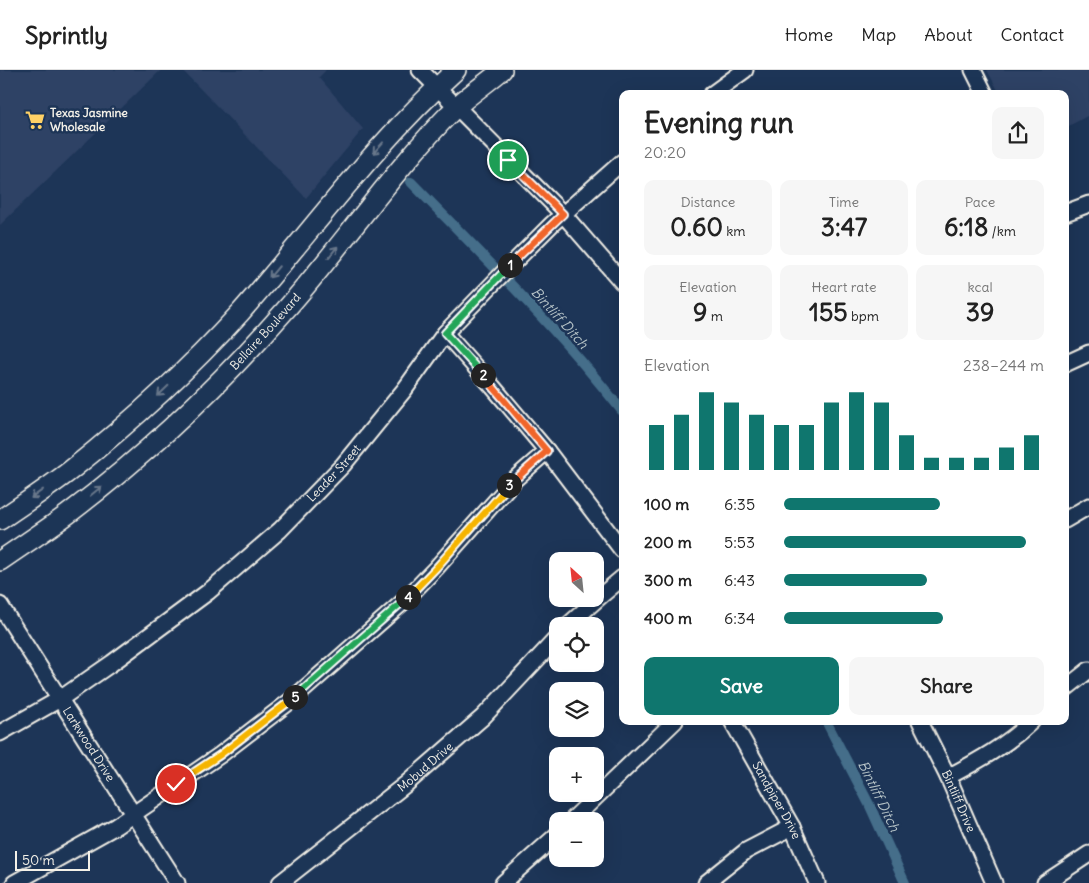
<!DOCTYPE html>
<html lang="en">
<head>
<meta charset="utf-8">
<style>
  body { margin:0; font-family:Delius,sans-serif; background:#f6f6f6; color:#222; height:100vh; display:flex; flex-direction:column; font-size:19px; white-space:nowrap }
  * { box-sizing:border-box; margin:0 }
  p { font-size:16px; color:#767676 }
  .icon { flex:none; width:28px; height:28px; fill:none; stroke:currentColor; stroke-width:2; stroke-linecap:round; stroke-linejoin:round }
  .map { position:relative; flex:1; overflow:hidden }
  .drawer { position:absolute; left:619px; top:20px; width:450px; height:635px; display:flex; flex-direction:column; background:#fff; border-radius:10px; box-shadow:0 5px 20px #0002 }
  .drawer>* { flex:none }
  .needle { width:32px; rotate:333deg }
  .fabs { position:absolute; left:549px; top:482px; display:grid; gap:10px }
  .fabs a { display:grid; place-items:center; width:55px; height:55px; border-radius:10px; background:#fff; box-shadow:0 5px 20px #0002; font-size:25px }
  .scale { position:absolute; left:15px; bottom:12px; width:75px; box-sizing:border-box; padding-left:5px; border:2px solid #f4f1e8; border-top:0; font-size:14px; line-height:18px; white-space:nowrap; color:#f4f1e8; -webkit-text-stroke:4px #1d3557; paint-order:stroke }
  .pin { position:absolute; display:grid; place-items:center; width:42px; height:42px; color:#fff; margin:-21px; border:2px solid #fff; border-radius:50%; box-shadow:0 1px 5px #0007 }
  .km { position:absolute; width:25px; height:25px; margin:-12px; border-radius:50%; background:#222; color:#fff; font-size:14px; line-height:25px; text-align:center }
  .round { display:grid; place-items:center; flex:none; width:52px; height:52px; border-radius:10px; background:#f6f6f6 }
  .headline { display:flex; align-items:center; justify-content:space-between; height:85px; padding:0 25px }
  h1 { font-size:28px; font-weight:700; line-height:38px }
  .stats { display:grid; grid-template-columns:repeat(3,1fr); gap:8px; height:85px; padding:5px 25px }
  .stats div { display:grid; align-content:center; border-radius:10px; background:#f6f6f6; text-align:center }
  .stats b { font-size:25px; font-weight:700 }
  .stats small { font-size:14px; font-weight:400 }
  .stats p { font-size:14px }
  .chart { height:140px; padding:10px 25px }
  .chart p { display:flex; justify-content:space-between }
  .chart svg { width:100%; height:90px; margin-top:5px; stroke:#0f766e; stroke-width:6 }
  .cta { display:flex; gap:10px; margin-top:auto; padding:10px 25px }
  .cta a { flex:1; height:58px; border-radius:10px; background:#0f766e; color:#fff; font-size:20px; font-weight:700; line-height:58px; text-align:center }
  .cta a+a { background:#f6f6f6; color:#222 }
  ul { padding:0 25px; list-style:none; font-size:16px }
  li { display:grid; grid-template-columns:80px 60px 1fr; align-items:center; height:38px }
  li i { height:12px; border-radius:6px; background:#0f766e }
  header { display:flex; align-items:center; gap:30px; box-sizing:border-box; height:70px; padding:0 25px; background:#fff; border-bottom:1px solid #e0e0e0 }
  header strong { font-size:24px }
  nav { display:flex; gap:28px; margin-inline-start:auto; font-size:18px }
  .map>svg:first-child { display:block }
</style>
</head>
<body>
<header>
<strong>Sprintly</strong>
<nav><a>Home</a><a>Map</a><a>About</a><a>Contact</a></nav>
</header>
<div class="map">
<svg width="1089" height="813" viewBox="0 0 1089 813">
  <rect width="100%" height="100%" fill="#1d3557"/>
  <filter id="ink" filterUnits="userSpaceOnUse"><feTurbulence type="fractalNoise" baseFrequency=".02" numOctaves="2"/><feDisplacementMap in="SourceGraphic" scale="10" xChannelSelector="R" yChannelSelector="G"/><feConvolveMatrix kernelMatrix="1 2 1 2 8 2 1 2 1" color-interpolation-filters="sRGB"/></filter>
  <g filter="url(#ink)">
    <g fill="#2e4265">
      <path d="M 0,0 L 161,0 L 0,155 Z"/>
      <path d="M 182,0 L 326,0 L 319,7 L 363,59 L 306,128 Z"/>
      <path d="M 987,0 L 1089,0 L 1089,45 L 1065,58 L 1065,24 L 1000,24 Z"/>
    </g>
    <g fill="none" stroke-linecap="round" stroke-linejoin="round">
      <g stroke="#446e8a" stroke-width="10">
        <path d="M 411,112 C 483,186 558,259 622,341"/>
        <path d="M 826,651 L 869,734 L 905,813"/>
      </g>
      <defs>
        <g id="minor">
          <path d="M 420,0 L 563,144 L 622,212"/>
          <path d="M 973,0 L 985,24"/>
          <path d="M 712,24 L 745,0"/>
          <path d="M 1065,143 L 1089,134"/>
          <path d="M 445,263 L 493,317 L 547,381 L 622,480"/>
          <path d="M 1065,294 L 1089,283"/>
          <path d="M 1065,450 L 1089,436"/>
          <path id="s1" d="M 0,535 L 177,813"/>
          <path d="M 567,556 L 603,524 L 622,508"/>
          <path d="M 1065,619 L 1089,600"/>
          <path id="s2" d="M 732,651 L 792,757 L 817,813"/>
          <path id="s3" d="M 920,651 L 948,707 L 994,813"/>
          <path id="s4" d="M 0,663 L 60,629 L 112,593 L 208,522 L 280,460 L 343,395 L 405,319 L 445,263 L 509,197 L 552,154 L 622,92"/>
          <path d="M 948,707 C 978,691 1007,675 1032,651"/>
          <path d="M 571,751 L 675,651"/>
          <path d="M 14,813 L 116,756 L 220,685 L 293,629 L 403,532 L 436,498 L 516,408 L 547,381"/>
          <path id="s5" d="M 280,813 L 406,714 L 483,647 L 558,567"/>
          <path d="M 503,813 L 558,764"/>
          <path d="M 706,813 L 746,781 L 792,757"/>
          <path d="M 1045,813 L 1089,784"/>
        </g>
        <g id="major">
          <path d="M 0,450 C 23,434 48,418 71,400 C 130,353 189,299 240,243 C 312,161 374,74 456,0"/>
          <path id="s6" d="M 0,491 C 23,475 46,460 68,444 C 149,383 222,313 288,237 C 345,172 394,99 455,38 C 470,24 487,13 502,0"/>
        </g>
      </defs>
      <use href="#minor" stroke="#f4f1e8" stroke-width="19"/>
      <use href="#major" stroke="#f4f1e8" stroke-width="22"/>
      <use href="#minor" stroke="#1d3557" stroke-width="15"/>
      <use href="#major" stroke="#1d3557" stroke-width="19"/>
    </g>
    <defs><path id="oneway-shaft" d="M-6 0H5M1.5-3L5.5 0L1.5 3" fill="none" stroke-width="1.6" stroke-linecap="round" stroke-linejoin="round" transform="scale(1.25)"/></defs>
    <g stroke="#68778a">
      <use href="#oneway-shaft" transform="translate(378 78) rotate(132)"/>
      <use href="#oneway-shaft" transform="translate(333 182) rotate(-51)"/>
      <use href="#oneway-shaft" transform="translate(274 202) rotate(130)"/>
      <use href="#oneway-shaft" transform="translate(163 321) rotate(136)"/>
      <use href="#oneway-shaft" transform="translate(96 421) rotate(-39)"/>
      <use href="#oneway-shaft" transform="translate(37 424) rotate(144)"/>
    </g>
  </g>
  <g fill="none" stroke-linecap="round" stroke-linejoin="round" filter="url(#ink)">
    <defs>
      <path id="split-1" d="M 508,90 L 563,144 L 510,195"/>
      <path id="split-2" d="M 483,305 L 445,263 L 510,195"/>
      <path id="split-3" d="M 483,305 L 547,381 L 509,415"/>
      <path id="split-4" d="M 408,527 L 436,498 L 509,415"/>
      <path id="split-5" d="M 295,627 L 408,527"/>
      <path id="split-6" d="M 176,714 L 220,685 L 295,627"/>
    </defs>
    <use href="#split-1" stroke="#fff" stroke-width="10"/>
    <use href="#split-2" stroke="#fff" stroke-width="10"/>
    <use href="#split-3" stroke="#fff" stroke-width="10"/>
    <use href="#split-4" stroke="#fff" stroke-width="10"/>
    <use href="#split-5" stroke="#fff" stroke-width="10"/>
    <use href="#split-6" stroke="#fff" stroke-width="10"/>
    <use href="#split-1" stroke="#f0652b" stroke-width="6"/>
    <use href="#split-2" stroke="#22a559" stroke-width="6"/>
    <use href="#split-3" stroke="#f0652b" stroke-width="6"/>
    <use href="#split-4" stroke="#f5b400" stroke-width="6"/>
    <use href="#split-5" stroke="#22a559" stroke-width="6"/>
    <use href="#split-6" stroke="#f5b400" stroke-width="6"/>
  </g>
  <defs>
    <symbol id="supermarket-bare" viewBox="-9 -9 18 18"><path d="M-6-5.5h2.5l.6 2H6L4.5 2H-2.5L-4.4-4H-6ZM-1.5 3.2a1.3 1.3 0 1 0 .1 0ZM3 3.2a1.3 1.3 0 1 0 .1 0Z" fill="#ffd166" stroke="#1d3557" stroke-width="2.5" paint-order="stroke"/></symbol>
  </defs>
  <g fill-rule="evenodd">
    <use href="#supermarket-bare" x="21" y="36" width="28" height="28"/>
  </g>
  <g text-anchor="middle" stroke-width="5" stroke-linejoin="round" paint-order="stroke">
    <g font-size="12" font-weight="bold" fill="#f4f1e8" stroke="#1d3557" text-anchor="start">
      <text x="50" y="47">Texas Jasmine<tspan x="50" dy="14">Wholesale</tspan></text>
    </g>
    <g font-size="12" fill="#f4f1e8" stroke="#1d3557">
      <text dy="4" stroke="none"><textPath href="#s6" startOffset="352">Bellaire Boulevard</textPath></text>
      <text dy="4" stroke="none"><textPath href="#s4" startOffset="425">Leader Street</textPath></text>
      <text dy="4" stroke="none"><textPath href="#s1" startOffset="165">Larkwood Drive</textPath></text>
      <text dy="4" stroke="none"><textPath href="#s5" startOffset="186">Mobud Drive</textPath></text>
      <text dy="4" stroke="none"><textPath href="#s2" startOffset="91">Sandpiper Drive</textPath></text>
      <text dy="4" stroke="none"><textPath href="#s3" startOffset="89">Bintliff Drive</textPath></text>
    </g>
    <g font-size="14" font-style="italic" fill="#b6c3c7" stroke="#1d3557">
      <text transform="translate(560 248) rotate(48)" y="5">Bintliff Ditch</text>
      <text transform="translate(879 726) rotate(64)" y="5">Bintliff Ditch</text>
    </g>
  </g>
</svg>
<div class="fabs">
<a><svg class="needle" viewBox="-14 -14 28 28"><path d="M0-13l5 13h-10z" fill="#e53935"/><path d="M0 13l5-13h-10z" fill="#767676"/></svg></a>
<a><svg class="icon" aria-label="locate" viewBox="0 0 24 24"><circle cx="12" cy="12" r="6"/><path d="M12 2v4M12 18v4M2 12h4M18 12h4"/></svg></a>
<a><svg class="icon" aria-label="layers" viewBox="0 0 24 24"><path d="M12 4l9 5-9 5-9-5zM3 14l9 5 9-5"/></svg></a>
<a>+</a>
<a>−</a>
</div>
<div class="scale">50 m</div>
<div class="pin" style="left:508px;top:90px;background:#1e9e55"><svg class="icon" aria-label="arrive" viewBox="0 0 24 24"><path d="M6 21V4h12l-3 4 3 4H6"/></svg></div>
<div class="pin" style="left:176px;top:714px;background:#d93025"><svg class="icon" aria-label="check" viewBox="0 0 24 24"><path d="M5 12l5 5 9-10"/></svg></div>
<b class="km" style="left:510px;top:195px">1</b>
<b class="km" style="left:483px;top:305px">2</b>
<b class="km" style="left:509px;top:415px">3</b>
<b class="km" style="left:408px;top:527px">4</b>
<b class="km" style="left:295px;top:627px">5</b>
<section class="drawer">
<div class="headline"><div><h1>Evening run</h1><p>20:20</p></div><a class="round"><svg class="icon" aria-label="share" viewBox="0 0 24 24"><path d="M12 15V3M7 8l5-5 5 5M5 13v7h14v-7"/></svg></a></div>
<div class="stats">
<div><p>Distance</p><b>0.60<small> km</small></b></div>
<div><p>Time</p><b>3:47</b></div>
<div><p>Pace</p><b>6:18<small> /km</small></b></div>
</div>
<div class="stats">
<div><p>Elevation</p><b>9<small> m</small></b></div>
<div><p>Heart rate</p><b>155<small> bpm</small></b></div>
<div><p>kcal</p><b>39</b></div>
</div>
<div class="chart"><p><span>Elevation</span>238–244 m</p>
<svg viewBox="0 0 160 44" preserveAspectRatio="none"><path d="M5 44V22M15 44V17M25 44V6M35 44V11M45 44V17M55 44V22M65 44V22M75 44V11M85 44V6M95 44V11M105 44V27M115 44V38M125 44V38M135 44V38M145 44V33M155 44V27"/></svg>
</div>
<ul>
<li><b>100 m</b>6:35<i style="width:60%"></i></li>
<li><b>200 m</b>5:53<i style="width:93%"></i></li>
<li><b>300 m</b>6:43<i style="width:55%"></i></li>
<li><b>400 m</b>6:34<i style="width:61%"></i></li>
</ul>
<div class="cta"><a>Save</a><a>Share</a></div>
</section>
</div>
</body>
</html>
